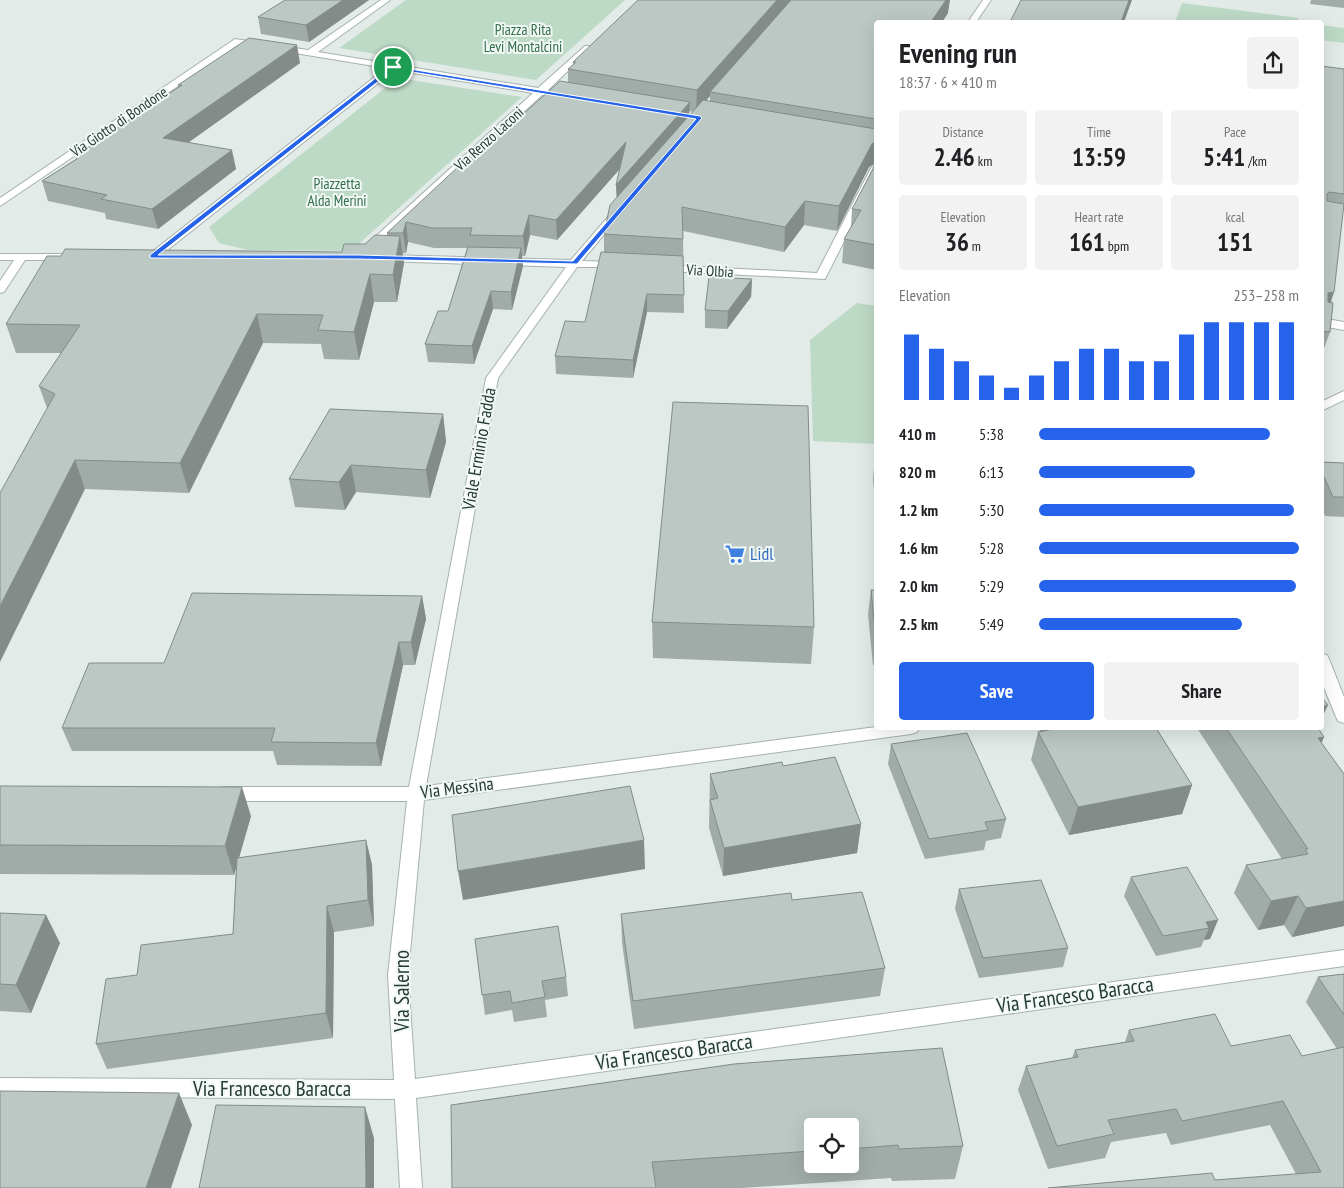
<!DOCTYPE html>
<html lang="en">
<head>
<meta charset="utf-8">
<style>
  body { margin:0; font-family:"PT Sans Narrow",sans-serif; background:#f2f2f2; color:#202124; height:100vh; display:flex; flex-direction:column; font-size:19px; white-space:nowrap }
  * { box-sizing:border-box; margin:0 }
  p { font-size:16px; color:#757577 }
  .icon { flex:none; width:28px; height:28px; fill:none; stroke:currentColor; stroke-width:2; stroke-linecap:round; stroke-linejoin:round }
  .map { position:relative; flex:1; overflow:hidden }
  .sheet { position:absolute; left:874px; top:20px; width:450px; height:710px; display:flex; flex-direction:column; background:#fff; border-radius:5px; box-shadow:0 5px 20px #0002 }
  .sheet>* { flex:none }
  .buttons { position:absolute; left:804px; top:1118px; display:grid; gap:10px }
  .buttons a { display:grid; place-items:center; width:55px; height:55px; border-radius:5px; background:#fff; box-shadow:0 5px 20px #0002; font-size:25px }
  .pin { position:absolute; display:grid; place-items:center; width:42px; height:42px; color:#fff; margin:-21px; border:2px solid #fff; border-radius:50%; box-shadow:0 1px 5px #0007 }
  .round { display:grid; place-items:center; flex:none; width:52px; height:52px; border-radius:5px; background:#f2f2f2 }
  .summary { display:flex; align-items:center; justify-content:space-between; height:85px; padding:0 25px }
  h1 { font-size:28px; font-weight:800; line-height:38px }
  .stats { display:grid; grid-template-columns:repeat(3,1fr); gap:8px; height:85px; padding:5px 25px }
  .stats div { display:grid; align-content:center; border-radius:5px; background:#f2f2f2; text-align:center }
  .stats b { font-size:25px; font-weight:800 }
  .stats small { font-size:14px; font-weight:400 }
  .stats p { font-size:14px }
  .chart { height:140px; padding:10px 25px }
  .chart p { display:flex; justify-content:space-between }
  .chart svg { width:100%; height:90px; margin-top:5px; stroke:#2563eb; stroke-width:6 }
  .primary-button { display:flex; gap:10px; margin-top:auto; padding:10px 25px }
  .primary-button a { flex:1; height:58px; border-radius:5px; background:#2563eb; color:#fff; font-size:20px; font-weight:800; line-height:58px; text-align:center }
  .primary-button a+a { background:#f2f2f2; color:#202124 }
  ul { padding:0 25px; list-style:none; font-size:16px }
  li { display:grid; grid-template-columns:80px 60px 1fr; align-items:center; height:38px }
  li i { height:12px; border-radius:6px; background:#2563eb }
  .map>svg:first-child { display:block }
</style>
</head>
<body>
<div class="map">
<svg width="1344" height="1188" viewBox="0 0 1344 1188">
  <rect width="100%" height="100%" fill="#e2ebe7"/>
  <g fill="#bddac6">
    <path d="M 406,0 L 625,0 L 536,80 L 339,48 Z"/>
    <path d="M 1182,3 L 1299,18 L 1298,22 L 1175,22 Z"/>
    <path d="M 1321,25 L 1344,28 L 1344,43 L 1321,40 Z"/>
    <path d="M 398,78 L 522,97 L 351,251 L 248,250 L 219,243 L 209,227 Z"/>
    <path d="M 857,303 L 876,306 L 876,444 L 813,441 L 810,340 Z"/>
  </g>
  <g fill="none" stroke-linecap="round" stroke-linejoin="round">
    <defs>
      <g id="minor">
        <path d="M 381,0 L 390,0 L 318,52 L 538,88 L 585,46 L 591,46 L 592,48 L 548,90 L 570,94 L 570,98 L 542,95 L 373,250 L 369,251 L 363,248 L 533,93 L 395,70 L 156,259 L 148,259 L 146,257 L 148,255 L 386,68 L 240,44 L 0,206 L 0,198 L 235,39 L 308,50 Z"/>
        <path d="M 983,0 L 991,0 L 976,22 L 968,22 Z"/>
        <path d="M 876,165 L 876,178 L 825,279 L 664,271 L 658,268 L 664,265 L 817,273 L 871,168 Z"/>
        <path d="M 617,210 L 622,213 L 582,261 L 618,262 L 622,263 L 624,265 L 622,267 L 577,267 L 498,378 L 426,786 L 876,727 L 919,728 L 917,732 L 911,734 L 424,800 L 408,975 L 415,1079 L 1344,950 L 1344,966 L 416,1098 L 422,1188 L 400,1188 L 395,1099 L 0,1096 L 0,1078 L 394,1080 L 388,975 L 407,801 L 224,801 L 218,799 L 215,794 L 218,789 L 224,787 L 409,787 L 486,378 L 566,267 L 384,261 L 378,258 L 384,255 L 571,260 L 613,211 Z"/>
        <path d="M 0,254 L 66,254 L 72,257 L 66,260 L 25,260 L 4,292 L 0,293 L 0,281 L 14,260 L 0,260 Z"/>
        <path d="M 1321,318 L 1344,322 L 1344,330 L 1321,326 Z"/>
        <path d="M 1344,391 L 1344,400 L 1321,411 L 1321,402 Z"/>
        <path d="M 1321,654 L 1327,655 L 1329,659 L 1344,697 L 1344,723 L 1338,721 L 1336,717 L 1321,680 Z"/>
      </g>
    </defs>
    <use href="#minor" stroke="#a5b2ae" stroke-width="2"/>
    <use href="#minor" fill="#fff" fill-rule="evenodd"/>
  </g>
  <g fill="#a1aca8" fill-rule="evenodd">
    <path d="M 285,0 L 369,0 L 309,42 L 261,34 L 258,17 Z"/>
    <path d="M 1311,0 L 1344,0 L 1344,8 L 1310,4 Z"/>
    <path d="M 948,13 L 942,22 L 876,22 L 876,270 L 842,263 L 844,239 L 851,227 L 852,209 L 876,163 L 869,167 L 837,231 L 804,225 L 784,252 L 683,231 L 684,313 L 647,312 L 633,378 L 556,374 L 555,356 L 585,322 L 604,252 L 604,234 L 617,198 L 616,185 L 620,168 L 557,240 L 530,235 L 525,256 L 522,256 L 523,266 L 512,310 L 493,309 L 474,364 L 428,362 L 425,344 L 448,311 L 467,248 L 434,248 L 408,242 L 406,253 L 403,253 L 404,263 L 397,302 L 374,302 L 359,360 L 324,359 L 321,344 L 263,343 L 189,493 L 85,489 L 47,408 L 39,386 L 61,353 L 16,353 L 6,324 L 342,252 L 365,244 L 387,235 L 387,233 L 510,126 L 568,82 L 568,69 L 573,65 L 573,62 ZM 710,96 L 710,102 L 706,101 ZM 689,111 L 693,112 L 689,116 Z"/>
    <path d="M 300,63 L 189,142 L 236,169 L 158,229 L 106,219 L 105,213 L 48,201 L 42,181 L 76,159 L 75,156 L 178,88 L 178,85 Z"/>
    <path d="M 1321,66 L 1344,69 L 1344,209 L 1343,213 L 1331,303 L 1330,332 L 1321,357 Z"/>
    <path d="M 752,279 L 751,297 L 727,329 L 705,328 L 705,310 Z"/>
    <path d="M 443,414 L 446,442 L 430,498 L 356,492 L 345,510 L 295,507 L 289,479 Z"/>
    <path d="M 875,456 L 876,456 L 876,510 L 873,480 Z"/>
    <path d="M 1321,462 L 1344,463 L 1344,517 L 1325,516 L 1321,506 Z"/>
    <path d="M 871,590 L 876,590 L 876,666 L 873,665 L 868,614 Z"/>
    <path d="M 422,596 L 426,619 L 415,665 L 403,665 L 381,766 L 277,765 L 273,751 L 72,751 L 62,728 L 164,663 Z"/>
    <path d="M 652,622 L 814,627 L 811,664 L 653,658 Z"/>
    <path d="M 1041,728 L 1156,728 L 1192,785 L 1182,814 L 1069,835 L 1031,760 L 1038,732 L 1040,731 Z"/>
    <path d="M 1197,728 L 1318,728 L 1324,737 L 1321,744 L 1344,774 L 1344,926 L 1292,937 L 1284,925 L 1258,930 L 1234,893 L 1246,865 L 1282,859 Z"/>
    <path d="M 891,744 L 1006,819 L 1001,838 L 986,841 L 984,850 L 925,859 L 888,764 Z"/>
    <path d="M 783,766 L 861,824 L 857,853 L 723,876 L 709,828 L 710,774 Z"/>
    <path d="M 0,786 L 251,816 L 239,858 L 366,840 L 372,865 L 374,926 L 334,932 L 333,1038 L 107,1069 L 96,1044 L 137,975 L 233,934 L 236,868 L 234,875 L 0,874 Z"/>
    <path d="M 1131,877 L 1218,920 L 1210,939 L 1204,940 L 1201,947 L 1156,956 L 1124,896 Z"/>
    <path d="M 959,889 L 1068,948 L 1063,967 L 979,978 L 955,909 Z"/>
    <path d="M 792,900 L 885,968 L 880,996 L 634,1029 L 622,943 L 621,914 Z"/>
    <path d="M 0,913 L 60,943 L 31,1013 L 0,1011 Z"/>
    <path d="M 475,939 L 566,977 L 568,996 L 545,1000 L 547,1017 L 514,1022 L 512,1010 L 485,1015 Z"/>
    <path d="M 1344,974 L 1344,1188 L 1215,1180 L 1296,1174 L 1270,1125 L 1171,1145 L 1166,1133 L 1111,1142 L 1105,1158 L 1048,1169 L 1018,1090 L 1026,1066 L 1072,1058 L 1075,1050 L 1125,1042 L 1129,1030 L 1302,1056 L 1337,1049 L 1306,1002 L 1318,977 Z"/>
    <path d="M 942,1048 L 963,1146 L 955,1179 L 892,1181 L 891,1178 L 742,1188 L 452,1188 L 451,1105 L 734,1064 ZM 812,1126 L 850,1126 L 850,1164 L 812,1164 Z"/>
  </g>
  <g fill="#838c88">
    <path d="M 343,0 L 369,0 L 309,42 L 306,25 Z"/>
    <path d="M 777,0 L 794,0 L 710,92 L 710,96 L 696,112 L 697,90 Z"/>
    <path d="M 946,0 L 950,0 L 948,13 L 942,22 L 931,22 Z"/>
    <path d="M 1129,0 L 1132,0 L 1124,22 L 1121,22 Z"/>
    <path d="M 297,45 L 300,63 L 168,157 L 163,138 Z"/>
    <path d="M 690,102 L 689,120 L 617,204 L 616,185 Z"/>
    <path d="M 876,141 L 876,163 L 869,167 L 837,231 L 839,206 L 872,144 Z"/>
    <path d="M 626,142 L 627,161 L 557,240 L 556,220 Z"/>
    <path d="M 232,150 L 236,169 L 158,229 L 152,209 Z"/>
    <path d="M 805,201 L 804,225 L 784,252 L 785,227 Z"/>
    <path d="M 529,215 L 530,235 L 525,256 L 523,236 Z"/>
    <path d="M 406,222 L 408,242 L 406,253 L 403,233 Z"/>
    <path d="M 400,236 L 404,263 L 397,302 L 393,275 Z"/>
    <path d="M 521,248 L 523,266 L 512,310 L 511,292 Z"/>
    <path d="M 370,274 L 374,302 L 359,360 L 354,332 Z"/>
    <path d="M 752,279 L 751,297 L 727,329 L 728,311 Z"/>
    <path d="M 491,291 L 493,309 L 474,364 L 472,346 Z"/>
    <path d="M 1334,292 L 1326,317 L 1328,293 Z"/>
    <path d="M 647,294 L 647,312 L 633,378 L 633,360 Z"/>
    <path d="M 257,314 L 263,343 L 189,493 L 180,463 Z"/>
    <path d="M 443,414 L 446,442 L 430,498 L 426,470 Z"/>
    <path d="M 75,460 L 85,489 L 0,662 L 0,606 Z"/>
    <path d="M 351,465 L 356,492 L 345,510 L 339,482 Z"/>
    <path d="M 422,596 L 426,619 L 415,665 L 411,642 Z"/>
    <path d="M 399,642 L 403,665 L 381,766 L 376,743 Z"/>
    <path d="M 1328,705 L 1321,720 L 1321,707 Z"/>
    <path d="M 1324,737 L 1312,765 L 1318,738 Z"/>
    <path d="M 1192,785 L 1182,814 L 1069,835 L 1078,807 Z"/>
    <path d="M 242,787 L 251,816 L 234,875 L 225,846 Z"/>
    <path d="M 861,824 L 857,853 L 723,876 L 724,848 Z"/>
    <path d="M 366,840 L 372,865 L 374,926 L 368,900 Z"/>
    <path d="M 644,840 L 645,869 L 463,900 L 458,871 Z"/>
    <path d="M 1298,896 L 1284,925 L 1258,930 L 1271,901 Z"/>
    <path d="M 1344,901 L 1344,926 L 1292,937 L 1306,908 Z"/>
    <path d="M 327,906 L 334,932 L 333,1038 L 326,1013 Z"/>
    <path d="M 46,915 L 60,943 L 31,1013 L 16,985 Z"/>
    <path d="M 1218,920 L 1210,939 L 1204,940 L 1209,928 L 1206,922 Z"/>
    <path d="M 179,1093 L 192,1125 L 171,1188 L 146,1188 Z"/>
    <path d="M 365,1107 L 374,1138 L 374,1188 L 366,1188 Z"/>
  </g>
  <g fill="#bbc8c3" stroke="#838c88">
    <path d="M 285,0 L 343,0 L 306,25 L 258,17 Z"/>
    <path d="M 638,0 L 777,0 L 697,90 L 568,69 L 576,62 L 573,62 Z"/>
    <path d="M 791,0 L 946,0 L 931,22 L 876,22 L 876,119 L 710,92 Z"/>
    <path d="M 1021,0 L 1129,0 L 1121,22 L 1010,22 Z"/>
    <path d="M 249,38 L 297,45 L 163,138 L 232,150 L 152,209 L 101,199 L 107,195 L 42,181 L 80,157 L 75,156 L 182,85 L 178,85 Z"/>
    <path d="M 1321,66 L 1344,69 L 1344,194 L 1329,192 L 1327,194 L 1327,201 L 1344,204 L 1334,292 L 1328,293 L 1328,302 L 1333,303 L 1330,332 L 1321,331 Z"/>
    <path d="M 560,81 L 690,102 L 616,185 L 626,142 L 556,220 L 529,215 L 523,236 L 470,235 L 472,228 L 432,228 L 406,222 L 403,233 L 387,233 L 503,125 L 510,126 Z"/>
    <path d="M 703,100 L 876,129 L 876,141 L 872,144 L 839,206 L 805,201 L 785,227 L 682,207 L 683,239 L 604,234 L 610,205 Z"/>
    <path d="M 876,163 L 876,245 L 844,239 L 861,210 L 852,209 Z"/>
    <path d="M 375,235 L 400,236 L 393,275 L 370,274 L 354,332 L 318,330 L 323,315 L 257,314 L 180,463 L 75,460 L 0,606 L 0,493 L 55,394 L 39,386 L 80,325 L 6,324 L 47,256 L 61,256 L 65,249 L 342,252 L 344,244 L 365,244 Z"/>
    <path d="M 468,247 L 521,248 L 511,292 L 491,291 L 472,346 L 425,344 L 438,311 L 448,311 Z"/>
    <path d="M 601,252 L 683,256 L 684,295 L 647,294 L 633,360 L 555,356 L 565,321 L 585,322 Z"/>
    <path d="M 709,277 L 752,279 L 728,311 L 705,310 Z"/>
    <path d="M 673,402 L 808,406 L 814,627 L 652,622 Z"/>
    <path d="M 330,409 L 443,414 L 426,470 L 351,465 L 339,482 L 289,479 Z"/>
    <path d="M 1321,462 L 1344,463 L 1344,497 L 1333,497 L 1321,470 Z"/>
    <path d="M 871,590 L 876,590 L 876,640 Z"/>
    <path d="M 192,593 L 422,596 L 411,642 L 399,642 L 376,743 L 271,742 L 275,728 L 62,728 L 89,663 L 164,663 Z"/>
    <path d="M 1321,697 L 1328,705 L 1321,707 Z"/>
    <path d="M 1052,728 L 1156,728 L 1192,785 L 1078,807 L 1038,732 L 1053,729 Z"/>
    <path d="M 1226,728 L 1318,728 L 1324,737 L 1318,738 L 1344,774 L 1344,901 L 1306,908 L 1298,896 L 1271,901 L 1246,865 L 1308,854 L 1305,849 L 1308,849 Z"/>
    <path d="M 967,733 L 1006,819 L 985,822 L 988,830 L 929,839 L 891,744 Z"/>
    <path d="M 835,757 L 861,824 L 724,848 L 710,800 L 718,798 L 710,774 L 782,762 L 783,766 Z"/>
    <path d="M 0,786 L 242,787 L 225,846 L 0,845 Z"/>
    <path d="M 630,786 L 644,840 L 458,871 L 452,815 Z"/>
    <path d="M 366,840 L 368,900 L 327,906 L 326,1013 L 96,1044 L 106,979 L 137,975 L 141,945 L 233,934 L 237,858 Z"/>
    <path d="M 1187,867 L 1218,920 L 1206,922 L 1209,928 L 1163,936 L 1131,877 Z"/>
    <path d="M 1041,880 L 1068,948 L 983,958 L 959,889 Z"/>
    <path d="M 862,892 L 885,968 L 633,1001 L 621,914 L 791,893 L 792,900 Z"/>
    <path d="M 0,913 L 46,915 L 16,985 L 0,984 Z"/>
    <path d="M 558,926 L 566,977 L 542,981 L 545,997 L 512,1003 L 510,991 L 482,995 L 475,939 Z"/>
    <path d="M 1344,974 L 1344,1015 L 1318,977 Z"/>
    <path d="M 1215,1014 L 1231,1046 L 1290,1035 L 1302,1056 L 1344,1047 L 1344,1188 L 1048,1188 L 1212,1173 L 1215,1180 L 1321,1172 L 1283,1101 L 1182,1121 L 1176,1109 L 1108,1120 L 1114,1134 L 1057,1146 L 1026,1066 L 1078,1057 L 1075,1050 L 1134,1041 L 1129,1030 Z"/>
    <path d="M 942,1048 L 963,1146 L 899,1149 L 898,1145 L 850,1149 L 850,1126 L 812,1126 L 812,1151 L 652,1162 L 656,1188 L 452,1188 L 451,1105 L 734,1064 Z"/>
    <path d="M 0,1091 L 179,1093 L 146,1188 L 0,1188 Z"/>
    <path d="M 216,1105 L 365,1107 L 366,1188 L 199,1188 Z"/>
  </g>
  <path fill="#2563eb" stroke="#fff" fill-rule="evenodd" d="M 391,66 L 700,116 L 702,118 L 577,264 L 359,259 L 150,258 L 150,255 ZM 394,69 L 696,119 L 573,261 L 359,255 L 158,255 Z"/>
  <defs>
    <symbol id="supermarket-bare" viewBox="-9 -9 18 18"><path d="M-6-5.5h2.5l.6 2H6L4.5 2H-2.5L-4.4-4H-6ZM-1.5 3.2a1.3 1.3 0 1 0 .1 0ZM3 3.2a1.3 1.3 0 1 0 .1 0Z" fill="#3f7fe0" stroke="#f2f8f5" stroke-width="2.5" paint-order="stroke"/></symbol>
  </defs>
  <g fill-rule="evenodd">
    <use href="#supermarket-bare" x="721" y="540" width="28" height="28"/>
  </g>
  <g text-anchor="middle" stroke-width="4" stroke-linejoin="round" paint-order="stroke">
    <g font-size="15" fill="#316e4b" stroke="#f2f8f5">
      <text x="523" y="35">Piazza Rita<tspan x="523" dy="17">Levi Montalcini</tspan></text>
      <text x="337" y="189">Piazzetta<tspan x="337" dy="17">Alda Merini</tspan></text>
    </g>
    <g font-size="15" fill="#243a35" stroke="#f2f8f5">
      <text transform="translate(119 122) rotate(-34)" y="5">Via Giotto di Bondone</text>
      <text transform="translate(489 139) rotate(-42)" y="5">Via Renzo Laconi</text>
      <text transform="translate(710 271) rotate(3)" y="5">Via Olbia</text>
    </g>
    <g font-size="18" fill="#243a35" stroke="#f2f8f5">
      <text transform="translate(479 449) rotate(-80)" y="6">Viale Erminio Fadda</text>
      <text transform="translate(457 788) rotate(-7)" y="6">Via Messina</text>
    </g>
    <g font-size="18" fill="#366cbe" stroke="#f2f8f5" text-anchor="start">
      <text x="750" y="560">Lidl</text>
    </g>
    <g font-size="21" fill="#243a35" stroke="#f2f8f5">
      <text transform="translate(402 991) rotate(-90)" y="7">Via Salerno</text>
      <text transform="translate(1075 995) rotate(-8)" y="7">Via Francesco Baracca</text>
      <text transform="translate(674 1052) rotate(-8)" y="7">Via Francesco Baracca</text>
      <text x="272" y="1096">Via Francesco Baracca</text>
    </g>
  </g>
</svg>
<div class="buttons">
<a><svg class="icon" aria-label="locate" viewBox="0 0 24 24"><circle cx="12" cy="12" r="6"/><path d="M12 2v4M12 18v4M2 12h4M18 12h4"/></svg></a>
</div>
<div class="pin" style="left:393px;top:67px;background:#1e9e55"><svg class="icon" aria-label="arrive" viewBox="0 0 24 24"><path d="M6 21V4h12l-3 4 3 4H6"/></svg></div>
<section class="sheet">
<div class="summary"><div><h1>Evening run</h1><p>18:37 · 6 × 410 m</p></div><a class="round"><svg class="icon" aria-label="share" viewBox="0 0 24 24"><path d="M12 15V3M7 8l5-5 5 5M5 13v7h14v-7"/></svg></a></div>
<div class="stats">
<div><p>Distance</p><b>2.46<small> km</small></b></div>
<div><p>Time</p><b>13:59</b></div>
<div><p>Pace</p><b>5:41<small> /km</small></b></div>
</div>
<div class="stats">
<div><p>Elevation</p><b>36<small> m</small></b></div>
<div><p>Heart rate</p><b>161<small> bpm</small></b></div>
<div><p>kcal</p><b>151</b></div>
</div>
<div class="chart"><p><span>Elevation</span>253–258 m</p>
<svg viewBox="0 0 160 44" preserveAspectRatio="none"><path d="M5 44V12M15 44V19M25 44V25M35 44V32M45 44V38M55 44V32M65 44V25M75 44V19M85 44V19M95 44V25M105 44V25M115 44V12M125 44V6M135 44V6M145 44V6M155 44V6"/></svg>
</div>
<ul>
<li><b>410 m</b>5:38<i style="width:89%"></i></li>
<li><b>820 m</b>6:13<i style="width:60%"></i></li>
<li><b>1.2 km</b>5:30<i style="width:98%"></i></li>
<li><b>1.6 km</b>5:28<i style="width:100%"></i></li>
<li><b>2.0 km</b>5:29<i style="width:99%"></i></li>
<li><b>2.5 km</b>5:49<i style="width:78%"></i></li>
</ul>
<div class="primary-button"><a>Save</a><a>Share</a></div>
</section>
</div>
</body>
</html>
